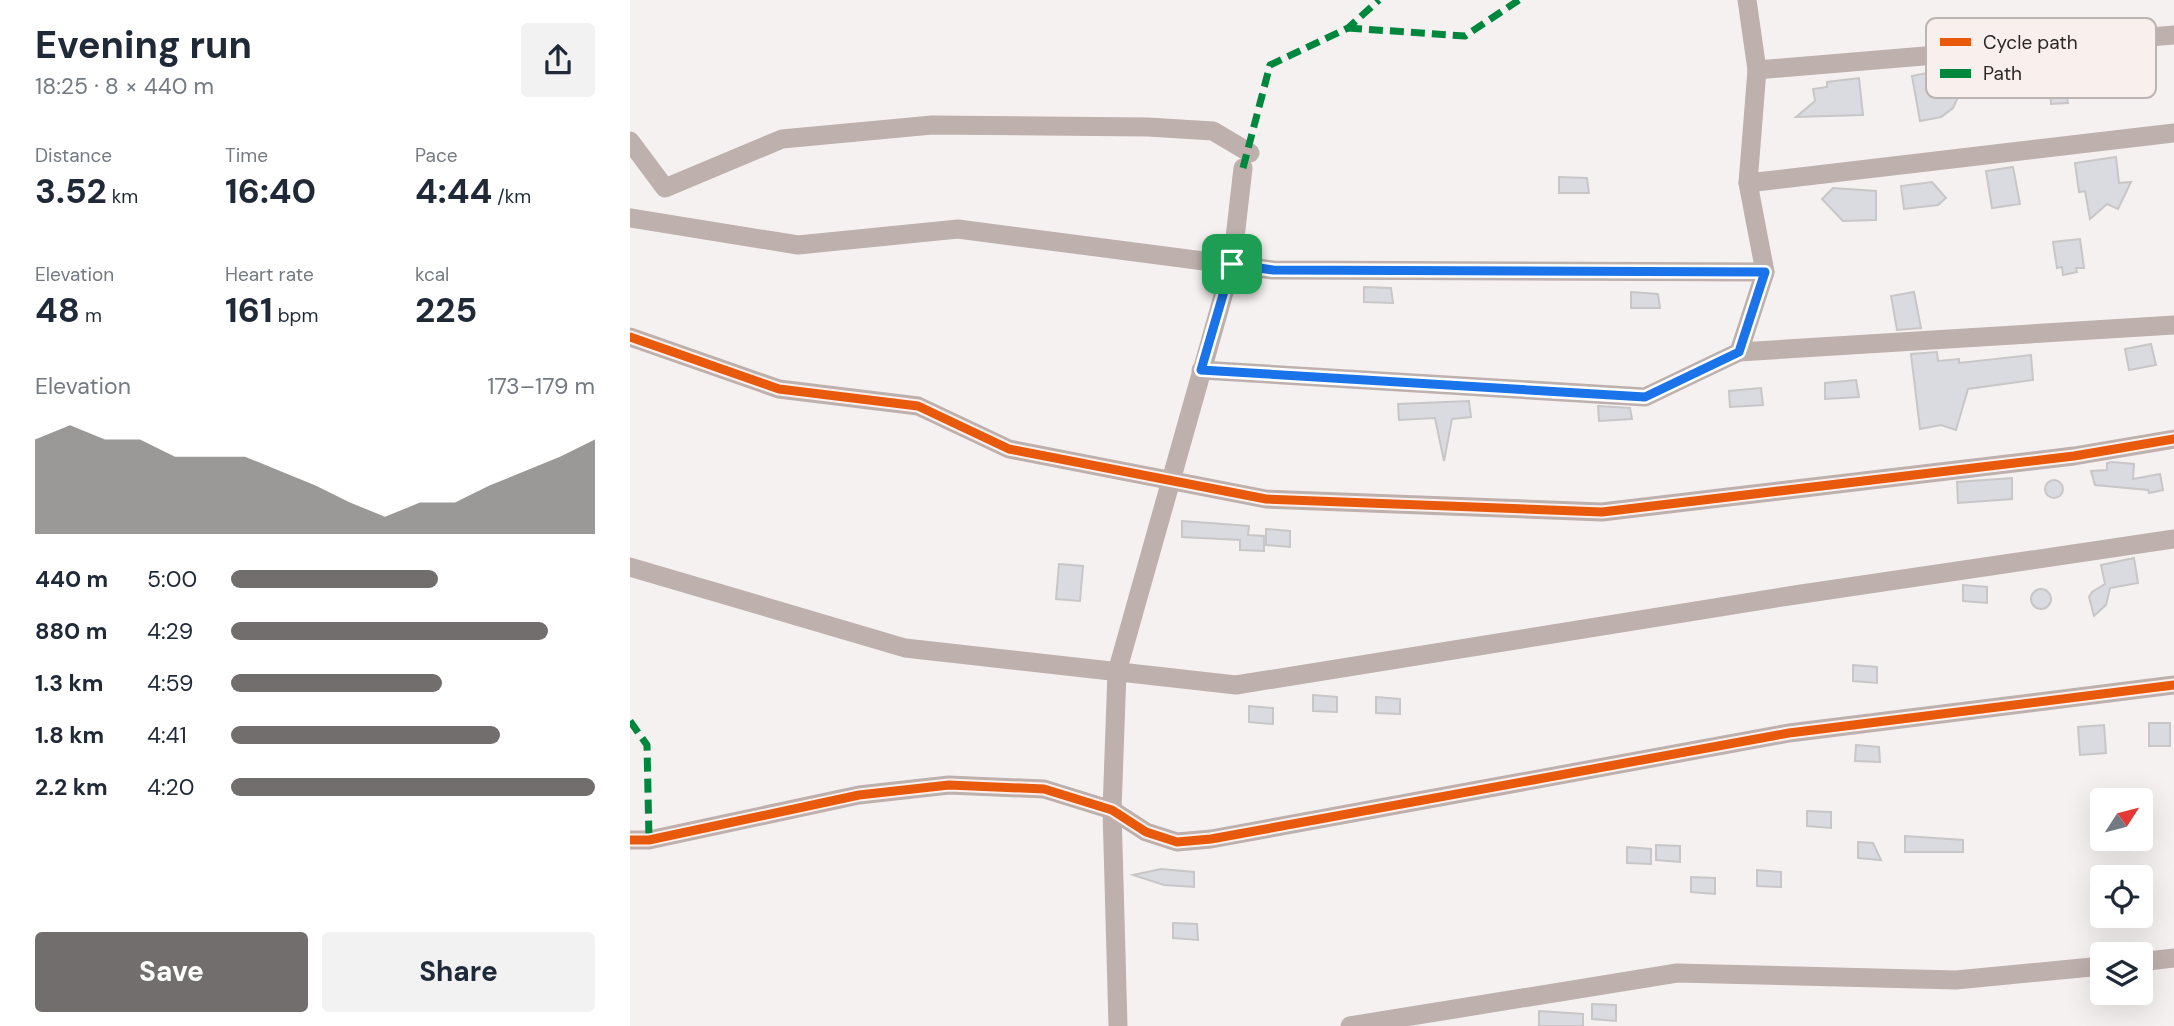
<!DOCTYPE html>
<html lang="en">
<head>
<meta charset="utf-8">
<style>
  body { margin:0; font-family:"DM Sans",sans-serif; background:#f2f2f3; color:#1f2937; height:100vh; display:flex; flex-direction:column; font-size:26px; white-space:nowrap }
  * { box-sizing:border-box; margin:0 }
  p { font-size:23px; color:#747a83 }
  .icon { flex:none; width:38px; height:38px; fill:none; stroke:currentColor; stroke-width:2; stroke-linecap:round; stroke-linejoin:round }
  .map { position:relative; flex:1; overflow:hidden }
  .sheet { display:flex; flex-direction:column; background:#fff; width:630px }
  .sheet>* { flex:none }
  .needle { width:46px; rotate:54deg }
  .controls { position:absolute; left:1460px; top:788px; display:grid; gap:14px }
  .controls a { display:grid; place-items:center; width:63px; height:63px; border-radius:7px; background:#fff; box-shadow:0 7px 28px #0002; font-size:35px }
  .pin { position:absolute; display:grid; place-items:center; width:60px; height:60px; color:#fff; margin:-30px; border-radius:14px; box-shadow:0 4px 10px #0006 }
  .round { display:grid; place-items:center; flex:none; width:74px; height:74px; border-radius:7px; background:#f2f2f3 }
  .head { display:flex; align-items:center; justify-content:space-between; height:119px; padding:0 35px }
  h1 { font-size:38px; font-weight:700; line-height:52px }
  .figures { display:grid; grid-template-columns:repeat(3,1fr); gap:10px; height:119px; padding:7px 35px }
  .figures div { display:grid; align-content:center }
  .figures b { font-size:35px; font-weight:700 }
  .figures small { font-size:19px; font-weight:400 }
  .figures p { font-size:19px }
  .chart { height:196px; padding:14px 35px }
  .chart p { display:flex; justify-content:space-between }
  .chart svg { width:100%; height:126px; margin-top:7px; fill:#716e6d; opacity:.7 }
  .button { display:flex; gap:14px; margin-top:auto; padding:14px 35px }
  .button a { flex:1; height:80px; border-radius:7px; background:#716e6d; color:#fff; font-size:28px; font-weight:700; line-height:80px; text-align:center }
  .button a+a { background:#f2f2f3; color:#1f2937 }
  ul { padding:0 35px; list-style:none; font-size:23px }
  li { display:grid; grid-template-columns:112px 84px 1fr; align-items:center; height:52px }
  li i { height:18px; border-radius:9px; background:#716e6d }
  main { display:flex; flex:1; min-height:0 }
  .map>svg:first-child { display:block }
</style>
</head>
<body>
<main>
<section class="sheet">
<div class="head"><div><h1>Evening run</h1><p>18:25 · 8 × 440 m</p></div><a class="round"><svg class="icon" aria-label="share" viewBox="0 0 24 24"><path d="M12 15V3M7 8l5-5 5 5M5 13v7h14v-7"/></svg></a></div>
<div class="figures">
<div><p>Distance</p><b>3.52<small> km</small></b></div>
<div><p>Time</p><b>16:40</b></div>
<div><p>Pace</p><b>4:44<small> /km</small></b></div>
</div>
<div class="figures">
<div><p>Elevation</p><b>48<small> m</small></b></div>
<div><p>Heart rate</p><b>161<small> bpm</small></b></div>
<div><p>kcal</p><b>225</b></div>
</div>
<div class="chart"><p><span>Elevation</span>173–179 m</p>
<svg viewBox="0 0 160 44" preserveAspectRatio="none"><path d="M0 44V11L10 6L20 11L30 11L40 17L50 17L60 17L70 22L80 27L90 33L100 38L110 33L120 33L130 27L140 22L150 17L160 11V44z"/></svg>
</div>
<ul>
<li><b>440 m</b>5:00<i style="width:57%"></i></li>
<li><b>880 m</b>4:29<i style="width:87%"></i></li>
<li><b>1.3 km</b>4:59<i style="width:58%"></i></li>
<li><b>1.8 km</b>4:41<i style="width:74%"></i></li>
<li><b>2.2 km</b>4:20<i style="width:100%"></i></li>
</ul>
<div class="button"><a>Save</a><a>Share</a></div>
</section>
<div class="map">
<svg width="1544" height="1026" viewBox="0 0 1544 1026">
  <rect width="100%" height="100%" fill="#f6f1f1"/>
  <g fill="#dadbe0" stroke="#c8c6c7" stroke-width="2">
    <path d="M 1504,62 L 1506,76 L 1468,81 L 1468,95 L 1437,97 L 1438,103 L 1421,104 L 1419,73 Z"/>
    <path d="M 1307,71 L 1307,74 L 1344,74 L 1344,89 L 1336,89 L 1335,95 L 1329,95 L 1323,108 L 1311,117 L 1290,121 L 1282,76 Z"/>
    <path d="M 1229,78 L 1233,115 L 1166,117 L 1185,101 L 1183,89 L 1197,87 L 1197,82 Z"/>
    <path d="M 1486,157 L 1489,183 L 1501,182 L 1488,209 L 1477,204 L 1460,219 L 1455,191 L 1449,192 L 1445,163 Z"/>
    <path d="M 1383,167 L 1390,204 L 1362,208 L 1356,171 Z"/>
    <path d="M 929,177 L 957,178 L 959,193 L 929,193 Z"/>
    <path d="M 1302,182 L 1316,198 L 1308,205 L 1274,209 L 1271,186 Z"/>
    <path d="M 1203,188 L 1246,191 L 1246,220 L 1213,221 L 1192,199 Z"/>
    <path d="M 1450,239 L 1454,268 L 1446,268 L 1447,272 L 1433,275 L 1432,267 L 1427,268 L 1423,242 Z"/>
    <path d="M 734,287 L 761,288 L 763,303 L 734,302 Z"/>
    <path d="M 1001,292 L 1028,294 L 1030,308 L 1001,308 Z"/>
    <path d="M 1284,292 L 1291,328 L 1267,330 L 1261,296 Z"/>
    <path d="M 1521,344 L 1526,365 L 1499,370 L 1495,349 Z"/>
    <path d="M 1307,352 L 1308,361 L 1329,359 L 1329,363 L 1401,355 L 1403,380 L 1338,389 L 1326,430 L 1311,425 L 1290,429 L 1281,354 Z"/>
    <path d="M 1226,380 L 1229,397 L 1195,399 L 1195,383 Z"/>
    <path d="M 1131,388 L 1133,405 L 1100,407 L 1099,391 Z"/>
    <path d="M 839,401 L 841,417 L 822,419 L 814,461 L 805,418 L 769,420 L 768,404 Z"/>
    <path d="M 968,406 L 1000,408 L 1002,419 L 969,421 Z"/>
    <path d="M 1482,462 L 1504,464 L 1503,479 L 1530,474 L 1533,490 L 1519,493 L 1518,490 L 1465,485 L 1461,471 L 1477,470 L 1477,463 Z"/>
    <path d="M 1382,478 L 1382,499 L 1328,503 L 1327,482 Z"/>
    <circle cx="1424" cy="489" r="9"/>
    <path d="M 552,521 L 619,526 L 618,535 L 634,536 L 634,551 L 610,550 L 610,540 L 552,537 Z"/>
    <path d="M 636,529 L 660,531 L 660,547 L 636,545 Z"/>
    <path d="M 1504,558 L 1508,583 L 1480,588 L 1476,605 L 1464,616 L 1459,597 L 1462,592 L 1475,584 L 1471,565 Z"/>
    <path d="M 429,564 L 453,566 L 450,601 L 426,599 Z"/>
    <path d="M 1333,585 L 1357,587 L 1357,603 L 1333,601 Z"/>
    <circle cx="1411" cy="599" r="10"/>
    <path d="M 1223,665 L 1247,667 L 1247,683 L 1223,681 Z"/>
    <path d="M 683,695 L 707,697 L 707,712 L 683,711 Z"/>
    <path d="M 746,697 L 770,699 L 770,714 L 746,713 Z"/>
    <path d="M 619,706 L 643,708 L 643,724 L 619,722 Z"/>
    <rect x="1519" y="723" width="21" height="23"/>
    <path d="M 1474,725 L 1476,753 L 1450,755 L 1448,727 Z"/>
    <path d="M 1226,745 L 1249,747 L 1250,762 L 1225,761 Z"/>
    <path d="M 1177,811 L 1201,812 L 1201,828 L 1177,826 Z"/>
    <path d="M 1275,836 L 1333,840 L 1333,852 L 1275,852 Z"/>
    <path d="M 1228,842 L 1243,843 L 1251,860 L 1228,858 Z"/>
    <path d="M 1026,845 L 1050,846 L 1050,862 L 1026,860 Z"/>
    <path d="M 997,847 L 1021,849 L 1021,864 L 997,863 Z"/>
    <path d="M 531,869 L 564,872 L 564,887 L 534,885 L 503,875 Z"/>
    <path d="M 1127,870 L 1151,872 L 1151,887 L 1127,886 Z"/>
    <path d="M 1061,877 L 1085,878 L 1085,894 L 1061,892 Z"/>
    <path d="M 543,923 L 567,924 L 568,940 L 543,938 Z"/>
    <path d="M 962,1004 L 986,1005 L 986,1021 L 962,1019 Z"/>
    <path d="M 909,1011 L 953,1014 L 953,1026 L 909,1026 Z"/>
  </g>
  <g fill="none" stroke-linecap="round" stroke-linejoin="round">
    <g stroke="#bdb0ad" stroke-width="19">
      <path d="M 1127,70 L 1544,35"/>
      <path d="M 0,141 L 35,188 L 152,139 L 302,125 L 518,127 L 583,131 L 620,153"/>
      <path d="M 1118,183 L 1544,133"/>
      <path d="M 0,218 L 168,245 L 328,229 L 643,270 L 1135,272"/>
      <path d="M 0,337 L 149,389 L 288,406 L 379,449 L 636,499 L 972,512 L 1444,456 L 1544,439"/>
      <path d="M 1109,352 L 1544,325"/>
      <path d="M 571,370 L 1015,397 L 1109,352 L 1135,272 L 1118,183 L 1127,70 L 1117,0"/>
      <path d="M 0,567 L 275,648 L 606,685 L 1165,595 L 1544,539"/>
      <path d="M 0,840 L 19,840 L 229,795 L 319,785 L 414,789 L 482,810 L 516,832 L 547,842 L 581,839 L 1159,733 L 1544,685"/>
      <path d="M 1510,962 L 1544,958"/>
      <path d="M 488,1026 L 482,810 L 487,672 L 602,264 L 613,168"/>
      <path d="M 720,1026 L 1047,973 L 1326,980 L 1472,966"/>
    </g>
    <g stroke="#00873e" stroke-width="7" stroke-dasharray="14 7" stroke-linecap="butt">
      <path d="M 718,28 L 835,36 L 889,0"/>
      <path d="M 613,168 L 640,65 L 718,28 L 749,0"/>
      <path d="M 0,721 L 17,745 L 19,840"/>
    </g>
    <defs>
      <g id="cycleway">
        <path d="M 0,337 L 149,389 L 288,406 L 379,449 L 636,499 L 972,512 L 1444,456 L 1544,439"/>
        <path d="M 0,840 L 19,840 L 229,795 L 319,785 L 414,789 L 482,810 L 516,832 L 547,842 L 581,839 L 1159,733 L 1544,685"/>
      </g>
    </defs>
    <use href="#cycleway" stroke="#f9f0ee" stroke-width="13"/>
    <use href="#cycleway" stroke="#e8590c" stroke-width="9"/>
  </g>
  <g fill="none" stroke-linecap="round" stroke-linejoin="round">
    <defs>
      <path id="route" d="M 602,264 L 643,270 L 1135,272 L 1109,352 L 1015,397 L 571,370 Z"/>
    </defs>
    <use href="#route" stroke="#fff" stroke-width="14"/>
    <use href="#route" stroke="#1a73e8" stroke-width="9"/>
  </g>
  <rect x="1296" y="18" width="230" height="80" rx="10" fill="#f9f0ee" stroke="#bbb4b2" stroke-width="2"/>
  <rect x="1310" y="38" width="31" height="8" fill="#e8590c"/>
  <rect x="1310" y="69" width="31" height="9" fill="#00873e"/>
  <g font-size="19" fill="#2a2726">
    <text x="1353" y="49">Cycle path</text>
    <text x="1353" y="80">Path</text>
  </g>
</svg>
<div class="controls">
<a><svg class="needle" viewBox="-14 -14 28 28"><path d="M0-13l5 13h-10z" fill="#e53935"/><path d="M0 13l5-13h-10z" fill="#747a83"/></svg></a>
<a><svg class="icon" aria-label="locate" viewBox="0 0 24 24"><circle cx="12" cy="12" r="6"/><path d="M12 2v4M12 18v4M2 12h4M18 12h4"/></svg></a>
<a><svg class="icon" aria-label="layers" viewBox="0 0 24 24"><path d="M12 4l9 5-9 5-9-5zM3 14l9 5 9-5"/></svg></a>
</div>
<div class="pin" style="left:602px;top:264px;background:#1e9e55"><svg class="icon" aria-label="arrive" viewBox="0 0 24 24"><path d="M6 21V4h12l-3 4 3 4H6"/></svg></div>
</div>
</main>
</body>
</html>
